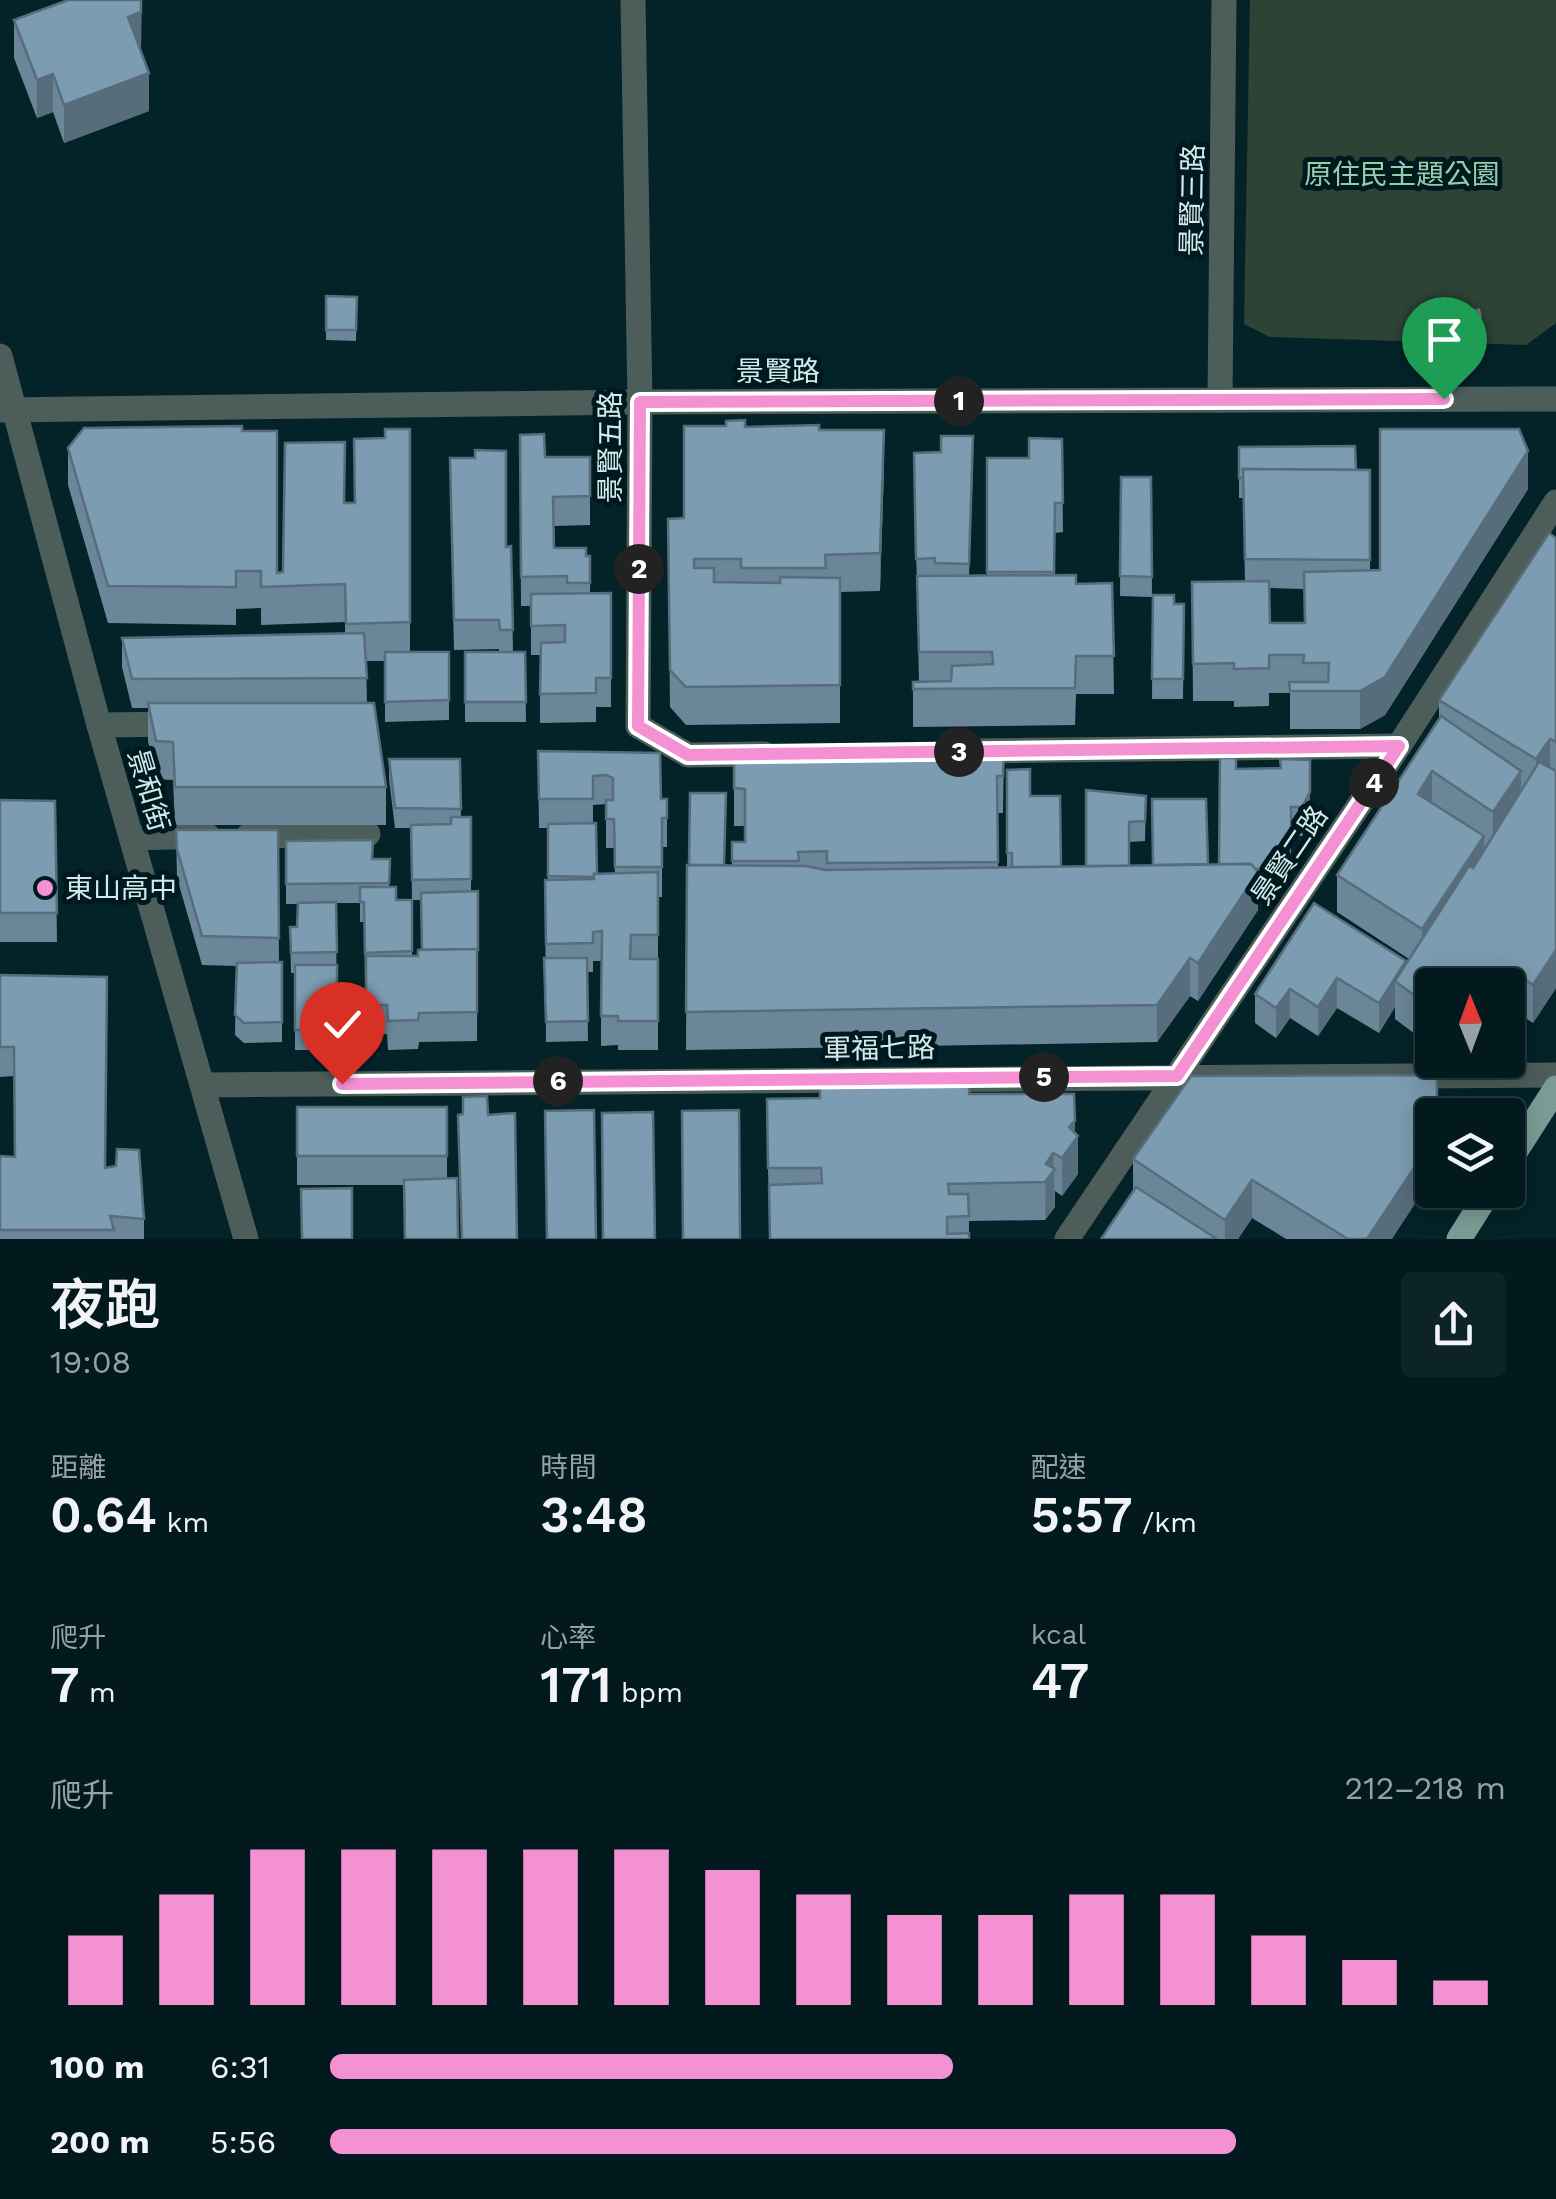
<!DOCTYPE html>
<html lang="zh-TW">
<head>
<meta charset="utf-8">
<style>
  body { margin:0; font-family:"Work Sans","Noto Sans TC",sans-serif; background:#0c2327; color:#f1f3f6; height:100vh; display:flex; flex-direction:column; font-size:38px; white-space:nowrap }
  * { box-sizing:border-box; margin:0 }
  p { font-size:32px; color:#96a1a4 }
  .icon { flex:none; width:55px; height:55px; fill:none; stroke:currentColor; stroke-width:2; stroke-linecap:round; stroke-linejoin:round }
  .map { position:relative; height:1239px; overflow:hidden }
  .side { display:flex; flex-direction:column; background:#021a1e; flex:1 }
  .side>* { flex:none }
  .needle { width:65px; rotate:359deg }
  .buttons { position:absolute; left:1415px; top:968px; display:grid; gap:20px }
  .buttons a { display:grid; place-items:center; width:110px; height:110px; border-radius:10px; background:#021a1e; box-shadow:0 5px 25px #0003,0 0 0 2px #23383c; font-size:50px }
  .pin { position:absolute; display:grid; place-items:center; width:85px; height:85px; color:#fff; margin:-102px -42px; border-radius:50% 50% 50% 0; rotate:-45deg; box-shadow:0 0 10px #0007 }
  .pin .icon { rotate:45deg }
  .km { position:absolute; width:50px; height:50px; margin:-25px; border-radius:50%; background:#222; color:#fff; font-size:28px; line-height:50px; text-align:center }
  .round { display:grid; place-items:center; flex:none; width:105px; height:105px; border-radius:10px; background:#0c2327 }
  .head { display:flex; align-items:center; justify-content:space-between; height:170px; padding:0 50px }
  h1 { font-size:55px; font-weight:600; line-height:75px }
  .stats { display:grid; grid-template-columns:repeat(3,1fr); gap:15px; height:170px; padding:10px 50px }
  .stats div { display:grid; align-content:center }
  .stats b { font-size:50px; font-weight:600 }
  .stats small { font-size:28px; font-weight:400 }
  .stats p { font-size:28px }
  .chart { height:280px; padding:20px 50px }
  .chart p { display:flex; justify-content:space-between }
  .chart svg { width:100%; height:180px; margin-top:10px; stroke:#f491d3; stroke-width:6 }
  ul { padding:0 50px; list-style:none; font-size:32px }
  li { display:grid; grid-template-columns:160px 120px 1fr; align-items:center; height:75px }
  li i { height:25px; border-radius:12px; background:#f491d3 }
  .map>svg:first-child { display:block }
</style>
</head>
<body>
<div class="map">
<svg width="1556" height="1239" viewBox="0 0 1556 1239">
  <rect width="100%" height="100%" fill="#032328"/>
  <path fill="#2d4336" d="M 1250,0 L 1556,0 L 1556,323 L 1526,345 L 1270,337 L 1244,324 Z"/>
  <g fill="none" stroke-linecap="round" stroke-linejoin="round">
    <path stroke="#688388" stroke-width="6" stroke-dasharray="10 5" stroke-linecap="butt" d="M 1477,309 L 1482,331"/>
    <g stroke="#4d5d5a" stroke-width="25">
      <path d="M 633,0 L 640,402 L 638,726 L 688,755 L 764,754"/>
      <path d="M 0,356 L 99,725 L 246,1239"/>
      <path d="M 1220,400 L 1224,0"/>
      <path d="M 0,410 L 640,402 L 1556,399"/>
      <path d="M 99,725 L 182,724"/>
      <path d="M 969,751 L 1399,746"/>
      <path d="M 248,836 L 368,834"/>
      <path d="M 132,838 L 208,836"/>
      <path d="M 203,1085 L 1556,1075"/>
      <path d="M 1067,1239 L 1399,746 L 1556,502"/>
    </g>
    <g stroke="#7b9c96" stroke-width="25">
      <path d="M 1508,1163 L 1556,1088"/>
      <path d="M 1459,1239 L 1490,1190"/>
    </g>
  </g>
  <g fill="#6b8698" fill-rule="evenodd">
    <path d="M 14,20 L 141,50 L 149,111 L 64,143 L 53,112 L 37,118 L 14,58 Z"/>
    <path d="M 326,296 L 357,297 L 356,341 L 326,340 Z"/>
    <path d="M 745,427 L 819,430 L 884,467 L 880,591 L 840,592 L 840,723 L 686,725 L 670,707 L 668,519 L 684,518 Z"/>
    <path d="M 410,429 L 410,652 L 449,652 L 449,720 L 385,722 L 385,661 L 366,661 L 367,703 L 386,787 L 386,825 L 175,825 L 173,780 L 156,779 L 148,741 L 148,708 L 132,708 L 122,667 L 122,638 L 345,634 L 345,622 L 261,625 L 261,608 L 236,609 L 236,625 L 108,623 L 68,485 L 68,448 L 242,431 L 277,573 L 283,572 L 344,503 L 355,503 L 385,438 Z"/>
    <path d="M 520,435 L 545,457 L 590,457 L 590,525 L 554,526 L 554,548 L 590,556 L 590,594 L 611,593 L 611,707 L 596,707 L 596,722 L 540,723 L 540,655 L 531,655 L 531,606 L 521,606 Z"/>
    <path d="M 1062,439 L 1063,532 L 1055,533 L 1055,575 L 1076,584 L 1112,583 L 1114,694 L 1076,694 L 1075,725 L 913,727 L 913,682 L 919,682 L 914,453 L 973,465 L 969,576 L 987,576 L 987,458 L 1029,458 Z"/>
    <path d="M 1239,447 L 1356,470 L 1370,470 L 1370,571 L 1380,570 L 1528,489 L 1385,715 L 1360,729 L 1290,729 L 1290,693 L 1269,693 L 1269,706 L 1234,707 L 1234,701 L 1193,701 L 1192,582 L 1245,581 L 1243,498 L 1239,498 ZM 1269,588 L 1304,589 L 1304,623 L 1270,623 Z"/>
    <path d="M 1121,477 L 1151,477 L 1152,597 L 1120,596 Z"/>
    <path d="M 450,487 L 506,547 L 511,546 L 513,652 L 525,652 L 526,722 L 465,722 L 465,652 L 499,652 L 499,649 L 454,650 Z"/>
    <path d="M 1556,538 L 1556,988 L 1533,1023 L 1518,1013 L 1508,985 L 1432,985 L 1432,1034 L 1415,1034 L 1395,1019 L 1395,1007 L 1379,1033 L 1337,1008 L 1318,1036 L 1290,1018 L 1276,1038 L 1255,1023 L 1255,994 L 1406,965 L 1409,959 L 1337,912 L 1337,875 L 1439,720 L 1439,700 Z"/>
    <path d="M 1153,595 L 1174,604 L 1184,604 L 1183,699 L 1152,699 Z"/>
    <path d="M 538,751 L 660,753 L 661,799 L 667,799 L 667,847 L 662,847 L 662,897 L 658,897 L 658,1050 L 618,1050 L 618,1045 L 601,1046 L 601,961 L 593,961 L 593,972 L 587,972 L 588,1041 L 546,1042 L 545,880 L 548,880 L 548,828 L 539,828 ZM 606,804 L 606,848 L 614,848 L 615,874 L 597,874 L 593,823 L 593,805 Z"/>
    <path d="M 1004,751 L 1003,813 L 998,813 L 998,867 L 1007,867 L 1007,770 L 1030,796 L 1061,867 L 1086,866 L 1146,796 L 1145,841 L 1129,842 L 1129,866 L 1219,864 L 1236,769 L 1280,768 L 1310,821 L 1302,836 L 1291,836 L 1291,857 L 1264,898 L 1258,898 L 1258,910 L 1198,1001 L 1190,996 L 1157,1042 L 686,1050 L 687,865 L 732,865 L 732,842 L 745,842 L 745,826 L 734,826 L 734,752 Z"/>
    <path d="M 389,759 L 460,759 L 461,817 L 471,817 L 471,891 L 478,891 L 477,1041 L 419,1042 L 418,1049 L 388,1050 L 387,1034 L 366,1035 L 364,922 L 360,922 L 360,903 L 336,903 L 337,1050 L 295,1050 L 295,973 L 291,973 L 290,927 L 297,927 L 298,904 L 286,904 L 286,841 L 372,859 L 390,859 L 389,887 L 396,900 L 412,900 L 412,956 L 418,956 L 422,950 L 421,900 L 412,900 L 411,828 L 395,828 L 389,779 Z"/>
    <path d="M 0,800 L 55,801 L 57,942 L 0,942 Z"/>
    <path d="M 176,830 L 278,830 L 279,962 L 282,962 L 282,1042 L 244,1043 L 235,1035 L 236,966 L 202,965 L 177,878 Z"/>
    <path d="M 0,975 L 105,1167 L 144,1219 L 144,1239 L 0,1239 L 0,1156 L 15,1157 L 14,1076 L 0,1077 Z"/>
    <path d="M 956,1082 L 970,1094 L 1075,1132 L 1078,1174 L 1062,1196 L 1055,1191 L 1055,1207 L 1045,1220 L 969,1221 L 969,1239 L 770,1239 L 767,1136 L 820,1098 Z"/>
    <path d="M 1437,1106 L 1441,1115 L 1392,1239 L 1286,1239 L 1252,1218 L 1238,1239 L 1101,1239 L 1133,1191 L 1133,1159 Z"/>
    <path d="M 297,1107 L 447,1107 L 447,1178 L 404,1185 L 297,1185 Z"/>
  </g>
  <g fill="#576d7c">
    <path d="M 142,0 L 141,50 L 128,55 L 128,17 Z"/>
    <path d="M 149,73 L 149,111 L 64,143 L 64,105 Z"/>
    <path d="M 53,74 L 53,112 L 37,118 L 37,80 Z"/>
    <path d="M 884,430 L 884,467 L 880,591 L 880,553 Z"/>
    <path d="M 1528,451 L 1528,489 L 1385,715 L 1360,729 L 1360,691 Z"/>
    <path d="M 1550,739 L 1550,776 L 1536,796 L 1536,759 Z"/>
    <path d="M 1432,771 L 1432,809 L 1418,794 Z"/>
    <path d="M 1521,771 L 1521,809 L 1493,849 L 1493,812 Z"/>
    <path d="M 1310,792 L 1310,821 L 1302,836 L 1302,807 Z"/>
    <path d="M 1291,827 L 1291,857 L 1264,898 L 1264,869 Z"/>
    <path d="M 1484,836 L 1484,874 L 1422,967 L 1422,929 Z"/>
    <path d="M 1258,872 L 1258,910 L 1198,1001 L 1198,963 Z"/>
    <path d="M 1556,950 L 1556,988 L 1533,1023 L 1533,985 Z"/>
    <path d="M 1190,958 L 1190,996 L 1157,1042 L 1157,1005 Z"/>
    <path d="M 1406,961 L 1406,989 L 1395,981 L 1395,1007 L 1379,1033 L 1379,1003 Z"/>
    <path d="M 1518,975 L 1518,1013 L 1508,1030 L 1508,992 Z"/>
    <path d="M 1337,978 L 1337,1008 L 1318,1036 L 1318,1007 Z"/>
    <path d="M 1290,989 L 1290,1018 L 1276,1038 L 1276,1008 Z"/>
    <path d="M 1075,1121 L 1075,1141 L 1078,1136 L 1078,1174 L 1062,1196 L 1062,1158 L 1069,1127 Z"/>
    <path d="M 1432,1123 L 1432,1178 L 1392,1239 L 1367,1239 L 1426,1131 Z"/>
    <path d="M 1053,1153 L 1055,1207 L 1045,1220 L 1046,1164 Z"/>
    <path d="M 1252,1180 L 1252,1218 L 1238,1239 L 1225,1239 L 1225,1220 Z"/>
  </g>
  <g fill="#7c9cb1" stroke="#576d7c" stroke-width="2.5">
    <path d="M 68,0 L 141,0 L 141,12 L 128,17 L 149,73 L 64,105 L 53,74 L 37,80 L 14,20 Z"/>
    <path d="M 326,296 L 357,297 L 356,330 L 326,330 Z"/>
    <path d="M 745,420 L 745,427 L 819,425 L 819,430 L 884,430 L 880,553 L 825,555 L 826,568 L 741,568 L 741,559 L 694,559 L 694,568 L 714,568 L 714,582 L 780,583 L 780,577 L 840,578 L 840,685 L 686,687 L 670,670 L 668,519 L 684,518 L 684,426 L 726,426 L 726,421 Z"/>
    <path d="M 242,426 L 242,431 L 277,431 L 277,573 L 283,572 L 285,443 L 345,442 L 344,503 L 355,503 L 354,439 L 385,438 L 385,429 L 410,429 L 410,622 L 346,624 L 345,584 L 261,587 L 261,571 L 236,571 L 236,587 L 108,586 L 68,448 L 84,428 Z"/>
    <path d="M 1380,429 L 1519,429 L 1528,451 L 1385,677 L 1360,691 L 1290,691 L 1289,682 L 1328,682 L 1329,663 L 1303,663 L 1304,655 L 1269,655 L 1269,668 L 1234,669 L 1234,663 L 1193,664 L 1192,582 L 1269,581 L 1270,623 L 1305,623 L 1304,572 L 1380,570 Z"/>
    <path d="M 544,434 L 545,457 L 590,457 L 590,496 L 553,497 L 554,548 L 586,548 L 586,556 L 590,556 L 590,583 L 567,583 L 567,576 L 521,577 L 520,435 Z"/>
    <path d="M 941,436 L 973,436 L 969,564 L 935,563 L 935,558 L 916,559 L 914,453 L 941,452 Z"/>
    <path d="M 1029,438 L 1062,439 L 1063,503 L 1055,503 L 1054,572 L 987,572 L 987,458 L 1029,458 Z"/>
    <path d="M 1355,446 L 1356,470 L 1243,469 L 1243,478 L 1239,478 L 1239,447 Z"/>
    <path d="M 475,450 L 506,451 L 506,547 L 511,546 L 513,630 L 500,630 L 499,620 L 454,620 L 450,458 L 475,458 Z"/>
    <path d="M 1243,469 L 1370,470 L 1370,560 L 1245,559 Z"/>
    <path d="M 1121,477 L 1151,477 L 1152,577 L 1120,576 Z"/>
    <path d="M 1549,533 L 1556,538 L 1556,742 L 1550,739 L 1536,759 L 1439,700 Z"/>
    <path d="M 1076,575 L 1076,584 L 1112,583 L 1114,656 L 1076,656 L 1075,688 L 913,689 L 913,682 L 951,681 L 952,666 L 993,664 L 992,652 L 919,652 L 917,576 Z"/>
    <path d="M 611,593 L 611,678 L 596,678 L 596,693 L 540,694 L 541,643 L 565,642 L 565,625 L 531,626 L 531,594 Z"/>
    <path d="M 1153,595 L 1174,595 L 1174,604 L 1184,604 L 1183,679 L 1152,679 Z"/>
    <path d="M 364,633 L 367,678 L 132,679 L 122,638 Z"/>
    <path d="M 385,652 L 449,652 L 449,700 L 385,702 Z"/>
    <path d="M 465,652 L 525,652 L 526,702 L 465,702 Z"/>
    <path d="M 148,703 L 374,703 L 386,787 L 175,787 L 173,742 L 156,741 Z"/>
    <path d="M 1441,716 L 1521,771 L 1493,812 L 1432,771 L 1418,794 L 1484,836 L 1422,929 L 1337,875 Z"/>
    <path d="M 538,751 L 660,753 L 661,799 L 667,799 L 667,818 L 662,818 L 662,867 L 615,867 L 614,819 L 606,819 L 606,800 L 613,800 L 613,778 L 606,775 L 593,776 L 593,799 L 539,799 Z"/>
    <path d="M 1004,751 L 1003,776 L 997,776 L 998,862 L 827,863 L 827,851 L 798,852 L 799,861 L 732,861 L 732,842 L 745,842 L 745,789 L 734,788 L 734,752 Z"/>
    <path d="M 1220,758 L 1236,758 L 1236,769 L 1281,768 L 1280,759 L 1310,760 L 1310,792 L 1302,807 L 1291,807 L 1291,827 L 1264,869 L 1255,869 L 1251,864 L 1219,864 Z"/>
    <path d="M 389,759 L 460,759 L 461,809 L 395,808 Z"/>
    <path d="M 1539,762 L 1556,771 L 1556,950 L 1533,985 L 1518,975 L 1508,992 L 1508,985 L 1432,985 L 1432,996 L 1415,996 L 1395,981 L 1469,866 L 1473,868 Z"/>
    <path d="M 1030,769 L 1030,796 L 1060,796 L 1061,867 L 1012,867 L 1012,853 L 1007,853 L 1007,770 Z"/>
    <path d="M 1086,790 L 1146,796 L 1145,821 L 1129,822 L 1129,866 L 1086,866 Z"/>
    <path d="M 690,793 L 726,793 L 724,865 L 689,865 Z"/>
    <path d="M 1152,799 L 1206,799 L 1208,864 L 1153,865 Z"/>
    <path d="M 0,800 L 55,801 L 57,913 L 0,913 Z"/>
    <path d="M 451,817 L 471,817 L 471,879 L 412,880 L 411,825 L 451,824 Z"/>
    <path d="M 596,823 L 597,874 L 594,874 L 594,877 L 548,876 L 548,824 Z"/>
    <path d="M 176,830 L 278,830 L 279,938 L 202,936 L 177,849 Z"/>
    <path d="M 373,840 L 372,859 L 390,859 L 389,883 L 286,884 L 286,841 Z"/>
    <path d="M 1251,864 L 1258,872 L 1198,963 L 1190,958 L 1157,1005 L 686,1012 L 687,865 L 806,866 L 825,870 Z"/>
    <path d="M 658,872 L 658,935 L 631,935 L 630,959 L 658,959 L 658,1021 L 618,1021 L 618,1016 L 601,1016 L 602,931 L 593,932 L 593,943 L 546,944 L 545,880 L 594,879 L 594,874 Z"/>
    <path d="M 360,887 L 396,887 L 396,900 L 412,900 L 412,951 L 365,953 L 364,902 L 360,902 Z"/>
    <path d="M 478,891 L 478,951 L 477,949 L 422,950 L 421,893 Z"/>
    <path d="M 336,902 L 337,952 L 291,953 L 290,927 L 297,927 L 298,903 Z"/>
    <path d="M 1314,903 L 1406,961 L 1379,1003 L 1337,978 L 1318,1007 L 1290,989 L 1276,1008 L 1255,994 Z"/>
    <path d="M 477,949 L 477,1012 L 419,1013 L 418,1020 L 388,1021 L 387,1005 L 366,1005 L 366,956 L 418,956 L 418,950 Z"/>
    <path d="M 544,958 L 587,958 L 588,1021 L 546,1022 Z"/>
    <path d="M 282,962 L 282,1022 L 244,1023 L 235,1015 L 237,963 Z"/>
    <rect x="295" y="965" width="42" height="65"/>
    <path d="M 0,975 L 107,977 L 105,1168 L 116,1166 L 117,1149 L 139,1150 L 144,1219 L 110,1216 L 114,1230 L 0,1230 L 0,1156 L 15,1157 L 14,1047 L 0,1047 Z"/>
    <path d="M 1437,1075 L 1437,1106 L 1441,1112 L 1439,1115 L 1432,1115 L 1432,1123 L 1426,1131 L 1432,1135 L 1432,1141 L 1367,1239 L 1348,1239 L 1252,1180 L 1225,1220 L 1133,1159 L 1191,1076 Z"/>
    <path d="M 820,1080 L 956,1080 L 956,1082 L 970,1082 L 969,1094 L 1074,1094 L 1075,1121 L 1069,1127 L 1078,1136 L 1062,1158 L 1053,1153 L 1046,1164 L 1055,1169 L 1045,1182 L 948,1184 L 949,1194 L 968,1194 L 969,1216 L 947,1217 L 947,1234 L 969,1233 L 969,1239 L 770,1239 L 769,1185 L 822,1183 L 821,1168 L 768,1168 L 767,1099 L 820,1098 Z"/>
    <path d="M 487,1096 L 488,1115 L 515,1113 L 517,1239 L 462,1239 L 458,1115 L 463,1114 L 463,1097 Z"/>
    <rect x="297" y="1107" width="150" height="49"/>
    <path d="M 594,1110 L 596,1239 L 547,1239 L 545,1111 Z"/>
    <path d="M 739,1110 L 740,1239 L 683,1239 L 682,1111 Z"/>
    <path d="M 653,1112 L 655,1239 L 603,1239 L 602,1113 Z"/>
    <path d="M 457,1178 L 458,1239 L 405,1239 L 404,1180 Z"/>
    <path d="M 1136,1187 L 1217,1239 L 1101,1239 Z"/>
    <path d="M 352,1188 L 352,1239 L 302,1239 L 301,1189 Z"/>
  </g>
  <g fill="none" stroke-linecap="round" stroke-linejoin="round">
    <defs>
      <path id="route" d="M 342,1084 L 1177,1076 L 1399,746 L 688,755 L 638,726 L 640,402 L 1444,399"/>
    </defs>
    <use href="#route" stroke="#fff" stroke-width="20"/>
    <use href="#route" stroke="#f491d3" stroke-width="12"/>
  </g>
  <circle fill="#f491d3" stroke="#00191e" stroke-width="4" cx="45" cy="888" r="10"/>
  <g text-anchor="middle" stroke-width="10" stroke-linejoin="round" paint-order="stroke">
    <g font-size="28" fill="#96cdab" stroke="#00191e">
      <text x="1402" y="184">原住民主題公園</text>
    </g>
    <g font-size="28" fill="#d3e9ed" stroke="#00191e">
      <text transform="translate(1192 200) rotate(-89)" y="10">景賢三路</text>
      <text x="778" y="381">景賢路</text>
      <text transform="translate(610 447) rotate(-90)" y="10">景賢五路</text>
      <text transform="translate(149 790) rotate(74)" y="10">景和街</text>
      <text transform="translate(1289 855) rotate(-56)" y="10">景賢二路</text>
      <text transform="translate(879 1048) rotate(-1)" y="10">軍福七路</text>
    </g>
    <g font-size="28" fill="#d3e9ed" stroke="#00191e" text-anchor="start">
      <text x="65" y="898">東山高中</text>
    </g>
  </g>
</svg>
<div class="buttons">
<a><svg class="needle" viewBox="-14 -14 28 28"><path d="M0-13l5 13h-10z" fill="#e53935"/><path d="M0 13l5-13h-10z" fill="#96a1a4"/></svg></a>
<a><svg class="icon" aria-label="layers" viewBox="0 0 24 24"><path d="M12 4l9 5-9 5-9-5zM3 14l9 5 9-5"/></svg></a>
</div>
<div class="pin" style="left:1444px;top:399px;background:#1e9e55"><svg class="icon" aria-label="arrive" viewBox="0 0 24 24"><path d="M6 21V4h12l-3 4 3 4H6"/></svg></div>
<div class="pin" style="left:342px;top:1084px;background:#d93025"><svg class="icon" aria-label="check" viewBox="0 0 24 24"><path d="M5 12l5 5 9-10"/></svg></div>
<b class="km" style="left:959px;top:401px">1</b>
<b class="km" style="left:639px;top:569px">2</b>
<b class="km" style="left:959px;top:752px">3</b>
<b class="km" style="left:1374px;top:783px">4</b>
<b class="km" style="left:1044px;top:1077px">5</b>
<b class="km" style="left:558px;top:1081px">6</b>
</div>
<section class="side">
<div class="head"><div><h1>夜跑</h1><p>19:08</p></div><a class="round"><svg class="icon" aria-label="share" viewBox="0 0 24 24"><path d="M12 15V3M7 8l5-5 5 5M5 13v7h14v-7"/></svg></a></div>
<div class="stats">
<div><p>距離</p><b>0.64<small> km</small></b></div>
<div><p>時間</p><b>3:48</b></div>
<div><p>配速</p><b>5:57<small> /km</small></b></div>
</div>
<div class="stats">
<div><p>爬升</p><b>7<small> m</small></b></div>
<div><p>心率</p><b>171<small> bpm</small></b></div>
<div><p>kcal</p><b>47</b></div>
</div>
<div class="chart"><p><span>爬升</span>212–218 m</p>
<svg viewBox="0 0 160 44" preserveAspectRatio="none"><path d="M5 44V27M15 44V17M25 44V6M35 44V6M45 44V6M55 44V6M65 44V6M75 44V11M85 44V17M95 44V22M105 44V22M115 44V17M125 44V17M135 44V27M145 44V33M155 44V38"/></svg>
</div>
<ul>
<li><b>100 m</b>6:31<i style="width:53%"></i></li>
<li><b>200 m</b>5:56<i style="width:77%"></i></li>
</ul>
</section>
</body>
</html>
